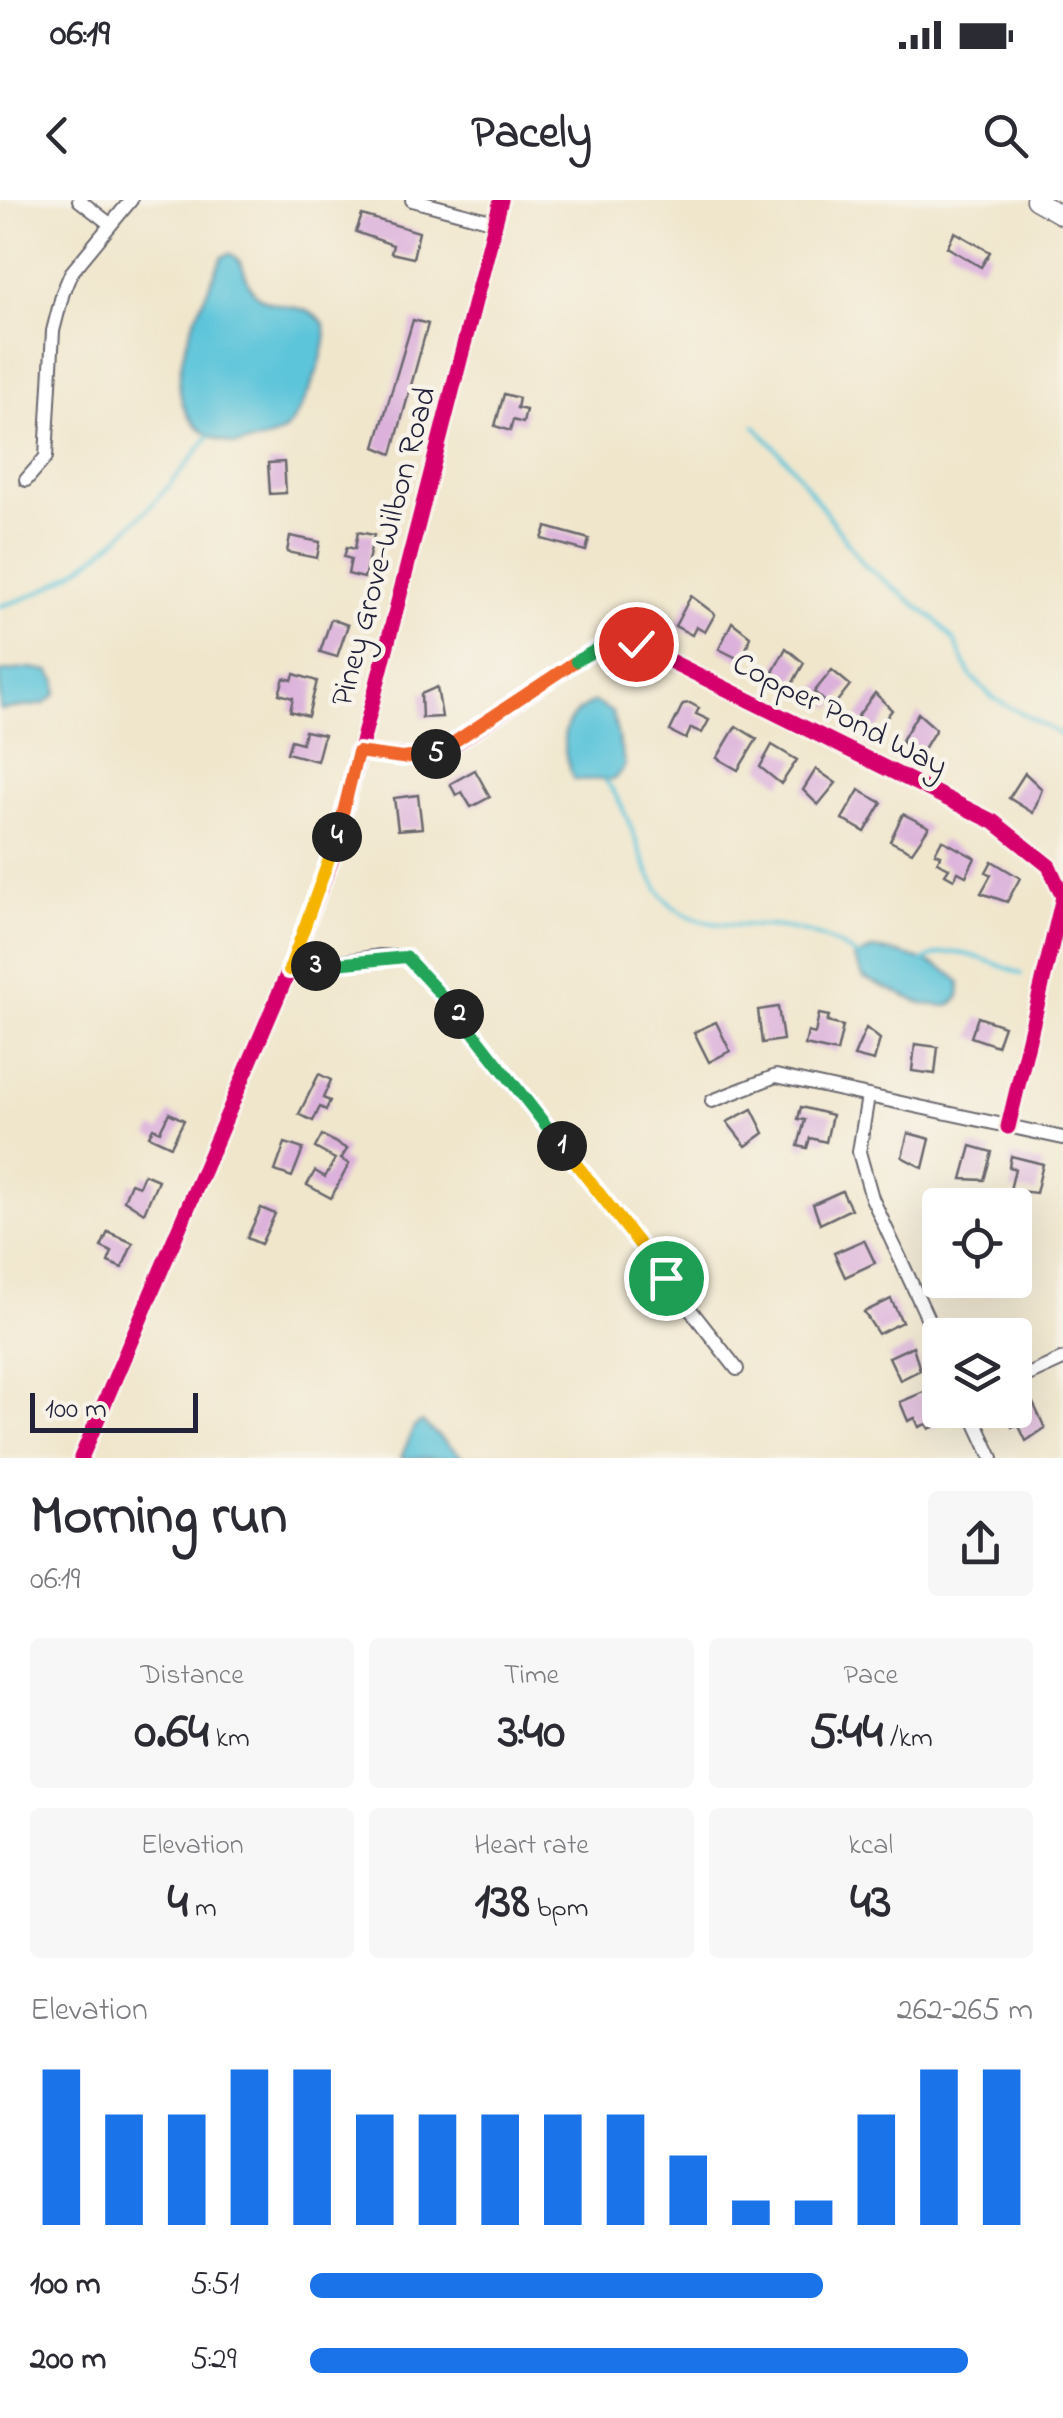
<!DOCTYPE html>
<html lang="en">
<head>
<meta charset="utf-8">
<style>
  body { margin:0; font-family:"Indie Flower",sans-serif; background:#f7f7f7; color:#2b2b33; height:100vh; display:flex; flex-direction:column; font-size:38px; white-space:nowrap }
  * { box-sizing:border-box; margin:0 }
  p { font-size:32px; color:#7c7c81 }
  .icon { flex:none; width:55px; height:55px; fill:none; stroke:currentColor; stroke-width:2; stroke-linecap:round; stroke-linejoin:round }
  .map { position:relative; height:1258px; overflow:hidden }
  .side { display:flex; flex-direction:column; background:#fff; flex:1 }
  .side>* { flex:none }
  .buttons { position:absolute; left:922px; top:988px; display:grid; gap:20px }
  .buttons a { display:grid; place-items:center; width:110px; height:110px; border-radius:10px; background:#fff; box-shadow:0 10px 40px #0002; font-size:50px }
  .scale { position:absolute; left:30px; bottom:25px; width:168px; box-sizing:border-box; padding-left:10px; border:5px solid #22223b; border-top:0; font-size:28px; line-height:35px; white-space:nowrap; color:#22223b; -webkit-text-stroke:8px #f7f3e8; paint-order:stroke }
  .pin { position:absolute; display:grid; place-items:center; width:85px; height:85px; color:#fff; margin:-42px; border:5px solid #fff; border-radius:50%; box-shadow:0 2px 10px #0007 }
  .km { position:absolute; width:50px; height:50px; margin:-25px; border-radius:50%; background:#222; color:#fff; font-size:28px; line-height:50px; text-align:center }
  .round { display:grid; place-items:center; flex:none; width:105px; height:105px; border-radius:10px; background:#f7f7f7 }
  .headline { display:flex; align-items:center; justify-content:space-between; height:170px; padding:0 30px }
  h1 { font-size:55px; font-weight:700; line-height:75px }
  .figures { display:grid; grid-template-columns:repeat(3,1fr); gap:15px; height:170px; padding:10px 30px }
  .figures div { display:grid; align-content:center; border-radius:10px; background:#f7f7f7; text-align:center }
  .figures b { font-size:50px; font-weight:700 }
  .figures small { font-size:28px; font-weight:400 }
  .figures p { font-size:28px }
  .chart { height:280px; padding:20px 30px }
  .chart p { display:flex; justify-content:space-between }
  .chart svg { width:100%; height:180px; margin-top:10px; stroke:#1a73e8; stroke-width:6 }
  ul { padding:0 30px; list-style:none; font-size:32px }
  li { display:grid; grid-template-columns:160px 120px 1fr; align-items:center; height:75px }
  li i { height:25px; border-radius:12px; background:#1a73e8 }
  .status { display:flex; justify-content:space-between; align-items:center; height:70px; padding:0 50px; background:#fff; direction:ltr }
  .status svg { height:28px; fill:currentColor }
  header { display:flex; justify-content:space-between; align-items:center; height:130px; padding:0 30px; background:#fff; font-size:45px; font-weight:700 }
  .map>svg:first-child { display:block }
</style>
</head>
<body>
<div class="status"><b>06:19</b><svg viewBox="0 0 49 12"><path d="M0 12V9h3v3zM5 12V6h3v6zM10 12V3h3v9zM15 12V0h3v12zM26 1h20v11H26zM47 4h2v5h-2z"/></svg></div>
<header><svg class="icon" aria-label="back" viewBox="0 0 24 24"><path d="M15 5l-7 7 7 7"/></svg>Pacely<svg class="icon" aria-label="search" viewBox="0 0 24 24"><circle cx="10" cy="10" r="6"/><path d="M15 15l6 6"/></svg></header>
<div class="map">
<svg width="1063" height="1258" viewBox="0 0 1063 1258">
  <rect width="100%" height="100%" fill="#f7f3e8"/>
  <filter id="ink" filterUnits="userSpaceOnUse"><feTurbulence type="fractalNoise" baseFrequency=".01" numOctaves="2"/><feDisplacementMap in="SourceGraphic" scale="20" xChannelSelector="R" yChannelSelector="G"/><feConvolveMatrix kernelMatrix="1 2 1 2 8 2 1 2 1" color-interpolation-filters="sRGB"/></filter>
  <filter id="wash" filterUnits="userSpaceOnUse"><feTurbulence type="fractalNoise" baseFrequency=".0048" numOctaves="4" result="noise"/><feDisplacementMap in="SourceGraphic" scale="40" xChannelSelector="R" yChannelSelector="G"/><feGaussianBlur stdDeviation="2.25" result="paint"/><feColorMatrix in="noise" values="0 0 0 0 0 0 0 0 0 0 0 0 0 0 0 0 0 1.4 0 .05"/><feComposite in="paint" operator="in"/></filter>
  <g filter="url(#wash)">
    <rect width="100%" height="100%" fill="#f0e6cc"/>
    <g fill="#5dc5da" stroke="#40748a" stroke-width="2.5">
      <path d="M 230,53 C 247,63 243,79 254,92 C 272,112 305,100 323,123 C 335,139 301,217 286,229 C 273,241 251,242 235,245 C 134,219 197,118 222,57 Z"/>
      <path d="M 31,468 L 49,471 L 57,481 L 56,494 L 44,504 L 0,510 L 0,472 Z"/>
      <path d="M 594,502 L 612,512 L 625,566 L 614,579 L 574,580 C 560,547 556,519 594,502 Z"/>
      <path d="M 873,749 C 899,752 941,762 960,782 L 959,798 L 949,806 L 923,804 L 864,778 L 854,758 Z"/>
      <path d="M 422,1222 L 464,1258 L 401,1258 L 414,1227 Z"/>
    </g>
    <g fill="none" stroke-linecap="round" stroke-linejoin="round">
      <g stroke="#5dc5da" stroke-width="4">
        <path d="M 755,226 L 792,266 L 864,365 L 937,421 L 955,442 L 970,475 L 993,498 L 1063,536"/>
        <path d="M 0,406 C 82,387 161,301 209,236"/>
        <path d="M 606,581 C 636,618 642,684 675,708 C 706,731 745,723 780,727 C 808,730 835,741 859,757"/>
        <path d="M 919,765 C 946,738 991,762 1021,774"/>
      </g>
    </g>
    <g id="blocks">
      <g fill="#dcb1db">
        <path d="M 362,15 L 419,32 L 413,58 L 391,53 L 393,45 L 356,32 Z"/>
        <path d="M 955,32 L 990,52 L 981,67 L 947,47 Z"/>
        <path d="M 413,120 L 428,124 L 392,254 L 375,247 Z"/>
        <path d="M 504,194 L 519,198 L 517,208 L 526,210 L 523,223 L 513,220 L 510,231 L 495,226 Z"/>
        <path d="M 284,262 L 286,293 L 270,294 L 268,263 Z"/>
        <path d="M 546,327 L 589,339 L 586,351 L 542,339 Z"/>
        <path d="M 358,332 L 374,335 L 364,378 L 348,374 L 351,359 L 344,357 L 347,347 L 355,349 Z"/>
        <path d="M 290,336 L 320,342 L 317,358 L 287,352 Z"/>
        <path d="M 691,396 L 715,414 L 705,432 L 696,427 L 692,435 L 675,426 Z"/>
        <path d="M 331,419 L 348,425 L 337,457 L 320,452 Z"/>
        <path d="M 732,422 L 750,436 L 743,461 L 719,449 Z"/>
        <path d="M 786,448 L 804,463 L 791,486 L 773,472 Z"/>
        <path d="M 832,470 L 850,485 L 832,508 L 814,492 Z"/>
        <path d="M 294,474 L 317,481 L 308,516 L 290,511 L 293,498 L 279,494 L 284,478 L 292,480 Z"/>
        <path d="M 437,487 L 442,517 L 422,518 L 421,494 Z"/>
        <path d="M 875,493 L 892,510 L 876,531 L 857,517 Z"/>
        <path d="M 690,503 L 699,508 L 696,514 L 709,520 L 702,533 L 691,528 L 686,539 L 670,531 L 683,504 Z"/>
        <path d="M 918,513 L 936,529 L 921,554 L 901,542 Z"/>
        <path d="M 736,526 L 757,539 L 738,570 L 717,558 Z"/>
        <path d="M 305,531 L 324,535 L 317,561 L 287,553 L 291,540 L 302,543 Z"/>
        <path d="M 772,545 L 797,560 L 781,584 L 760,567 Z"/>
        <path d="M 816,569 L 836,583 L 818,605 L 803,590 Z"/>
        <path d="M 475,570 L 490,597 L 471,607 L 462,592 L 456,595 L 450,584 Z"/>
        <path d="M 1025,573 L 1042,589 L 1033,613 L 1009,598 Z"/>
        <path d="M 859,590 L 882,603 L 865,632 L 842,619 Z"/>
        <path d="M 418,595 L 422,628 L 398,630 L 394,598 Z"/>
        <path d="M 903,614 L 929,627 L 912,652 L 890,641 Z"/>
        <path d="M 942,640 L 975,658 L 966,676 L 958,672 L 954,679 L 945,674 L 949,668 L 937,662 L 941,655 L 935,653 Z"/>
        <path d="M 992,661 L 1020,678 L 1007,702 L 981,693 L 991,675 L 986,672 Z"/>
        <path d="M 778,807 L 783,840 L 762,843 L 758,810 Z"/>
        <path d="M 819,814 L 829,816 L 827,822 L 843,826 L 837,852 L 805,845 L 808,832 L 815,834 Z"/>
        <path d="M 978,817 L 1004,826 L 997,846 L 971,837 Z"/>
        <path d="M 716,822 L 730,851 L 709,862 L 694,832 Z"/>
        <path d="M 866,828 L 880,839 L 874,861 L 854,856 Z"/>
        <path d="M 915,844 L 938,847 L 935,874 L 912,871 Z"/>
        <path d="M 319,874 L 331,880 L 323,898 L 330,901 L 326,910 L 320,907 L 313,921 L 299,914 Z"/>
        <path d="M 801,907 L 832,915 L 826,942 L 810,938 L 807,948 L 798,946 L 805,920 L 798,919 Z"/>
        <path d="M 752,909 L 764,933 L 746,946 L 727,922 Z"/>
        <path d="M 169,913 L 184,920 L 171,946 L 149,936 L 153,928 L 160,931 Z"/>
        <path d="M 908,933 L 930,939 L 923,968 L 902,957 Z"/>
        <path d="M 322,935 L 347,949 L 341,959 L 349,964 L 331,998 L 307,985 L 315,971 L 325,977 L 335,959 L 315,948 Z"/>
        <path d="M 285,943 L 303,949 L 292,977 L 275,971 Z"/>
        <path d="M 971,946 L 992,952 L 984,980 L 962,979 Z"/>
        <path d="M 1011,956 L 1043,964 L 1036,993 L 1010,990 L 1015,969 L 1009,967 Z"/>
        <path d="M 144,974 L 158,980 L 144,1013 L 124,1000 L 131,983 L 139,986 Z"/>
        <path d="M 842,991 L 851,1009 L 820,1024 L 813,1004 Z"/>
        <path d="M 261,1008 L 275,1014 L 261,1044 L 247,1038 Z"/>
        <path d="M 108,1032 L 133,1043 L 122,1068 L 108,1062 L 112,1052 L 101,1047 Z"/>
        <path d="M 864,1040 L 875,1063 L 845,1077 L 834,1053 Z"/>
        <path d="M 891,1099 L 902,1122 L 878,1134 L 864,1112 Z"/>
        <path d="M 913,1146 L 920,1170 L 900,1180 L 889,1157 Z"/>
        <path d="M 929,1190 L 940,1224 L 929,1229 L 926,1224 L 919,1227 L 915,1218 L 908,1221 L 900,1202 Z"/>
        <path d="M 1033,1203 L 1045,1228 L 1026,1241 L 1018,1224 L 1012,1227 L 1007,1216 Z"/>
      </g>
    </g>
  </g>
  <g filter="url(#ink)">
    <use href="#blocks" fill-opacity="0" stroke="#6a676e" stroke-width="2.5"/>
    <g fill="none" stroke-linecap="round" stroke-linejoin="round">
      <defs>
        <g id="minor">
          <path d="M 79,0 L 110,24"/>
          <path d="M 412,0 L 495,22"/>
          <path d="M 26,280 L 46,257 L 53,131 L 63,92 L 71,73 L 131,0"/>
          <path d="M 357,552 L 422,558 L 443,552 L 589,453 L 610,442 L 636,444 L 994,622 L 1049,666 L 1063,697 L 1008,927"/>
          <path d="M 289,770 L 380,756 L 407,757 L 443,795 L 737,1169"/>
          <path d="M 868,896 L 859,952 L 872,998 L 940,1145"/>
          <path d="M 712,901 L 776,876 L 1063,938"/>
          <path d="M 1015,1181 L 1063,1159"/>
          <path d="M 970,1210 L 992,1258"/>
        </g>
        <path id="tertiary" d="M 81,1258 L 289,770 L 333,656 L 501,0"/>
        <path id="secondary" d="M 1035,0 L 1063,16"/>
      </defs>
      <use href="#minor" stroke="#6a676e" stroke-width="16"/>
      <use href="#tertiary" stroke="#6a676e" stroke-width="19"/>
      <use href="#secondary" stroke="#6a676e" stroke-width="21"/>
      <use href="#minor" stroke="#fff" stroke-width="12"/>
      <use href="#tertiary" stroke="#fff" stroke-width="15"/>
      <use href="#secondary" stroke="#fff" stroke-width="18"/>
      <defs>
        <g id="cycleway">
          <path d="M 357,552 L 422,558 L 443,552 L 589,453 L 610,442 L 636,444 L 994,622 L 1049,666 L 1063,697 L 1008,927"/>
          <path d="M 81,1258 L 289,770 L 333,656 L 501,0"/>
        </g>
      </defs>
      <use href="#cycleway" stroke="#f7f3e8" stroke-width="21"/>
      <use href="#cycleway" stroke="#d6006c" stroke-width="15"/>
    </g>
  </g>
  <g fill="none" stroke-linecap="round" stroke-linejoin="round" filter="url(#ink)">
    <defs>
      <path id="split-1" d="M 562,946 L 666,1078"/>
      <path id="split-2" d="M 459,814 L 562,946"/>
      <path id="split-3" d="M 316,766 L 406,757 L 459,814"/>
      <path id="split-4" d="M 316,766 L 289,770 L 337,637"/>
      <path id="split-5" d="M 337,637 L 358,552 L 402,558 L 436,554"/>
      <path id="split-6" d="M 436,554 L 576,461"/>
      <path id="split-7" d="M 576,461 L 610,442 L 636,444"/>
    </defs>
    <use href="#split-1" stroke="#fff" stroke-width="20"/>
    <use href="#split-2" stroke="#fff" stroke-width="20"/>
    <use href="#split-3" stroke="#fff" stroke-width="20"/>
    <use href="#split-4" stroke="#fff" stroke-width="20"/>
    <use href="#split-5" stroke="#fff" stroke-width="20"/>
    <use href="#split-6" stroke="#fff" stroke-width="20"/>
    <use href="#split-7" stroke="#fff" stroke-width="20"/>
    <use href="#split-1" stroke="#f5b400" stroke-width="12"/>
    <use href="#split-2" stroke="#22a559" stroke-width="12"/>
    <use href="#split-3" stroke="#22a559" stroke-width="12"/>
    <use href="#split-4" stroke="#f5b400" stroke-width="12"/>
    <use href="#split-5" stroke="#f0652b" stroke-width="12"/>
    <use href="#split-6" stroke="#f0652b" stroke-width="12"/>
    <use href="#split-7" stroke="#22a559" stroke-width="12"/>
  </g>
  <g text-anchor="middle" stroke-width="9" stroke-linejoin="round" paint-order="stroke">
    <g font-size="32" fill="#22223b" stroke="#f7f3e8">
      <text transform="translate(382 346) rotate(-75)" y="11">Piney Grove-Wilbon Road</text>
      <text transform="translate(841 513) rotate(27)" y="11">Copper Pond Way</text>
    </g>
  </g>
</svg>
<div class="buttons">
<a><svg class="icon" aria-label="locate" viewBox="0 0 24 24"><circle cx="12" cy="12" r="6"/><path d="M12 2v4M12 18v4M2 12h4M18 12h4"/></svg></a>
<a><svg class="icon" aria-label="layers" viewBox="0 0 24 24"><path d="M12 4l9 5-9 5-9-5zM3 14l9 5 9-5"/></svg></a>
</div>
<div class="scale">100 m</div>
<div class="pin" style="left:666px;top:1078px;background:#1e9e55"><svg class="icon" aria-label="arrive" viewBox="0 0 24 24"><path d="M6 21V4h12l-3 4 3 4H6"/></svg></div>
<div class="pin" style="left:636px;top:444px;background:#d93025"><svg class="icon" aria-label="check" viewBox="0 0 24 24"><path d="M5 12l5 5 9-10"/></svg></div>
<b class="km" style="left:562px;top:946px">1</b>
<b class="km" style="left:459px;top:814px">2</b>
<b class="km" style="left:316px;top:766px">3</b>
<b class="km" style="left:337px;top:637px">4</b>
<b class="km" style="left:436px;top:554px">5</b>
</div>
<section class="side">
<div class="headline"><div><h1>Morning run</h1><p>06:19</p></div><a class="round"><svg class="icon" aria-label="share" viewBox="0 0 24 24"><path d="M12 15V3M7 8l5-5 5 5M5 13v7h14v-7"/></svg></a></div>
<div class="figures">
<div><p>Distance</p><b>0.64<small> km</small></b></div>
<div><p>Time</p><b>3:40</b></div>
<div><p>Pace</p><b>5:44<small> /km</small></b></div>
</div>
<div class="figures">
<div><p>Elevation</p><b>4<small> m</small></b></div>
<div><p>Heart rate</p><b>138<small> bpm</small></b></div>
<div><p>kcal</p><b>43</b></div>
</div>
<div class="chart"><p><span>Elevation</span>262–265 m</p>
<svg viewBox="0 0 160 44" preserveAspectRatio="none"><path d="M5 44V6M15 44V17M25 44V17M35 44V6M45 44V6M55 44V17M65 44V17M75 44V17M85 44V17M95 44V17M105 44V27M115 44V38M125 44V38M135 44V17M145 44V6M155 44V6"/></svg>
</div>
<ul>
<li><b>100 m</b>5:51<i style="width:71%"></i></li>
<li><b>200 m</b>5:29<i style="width:91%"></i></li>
</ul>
</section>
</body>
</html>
